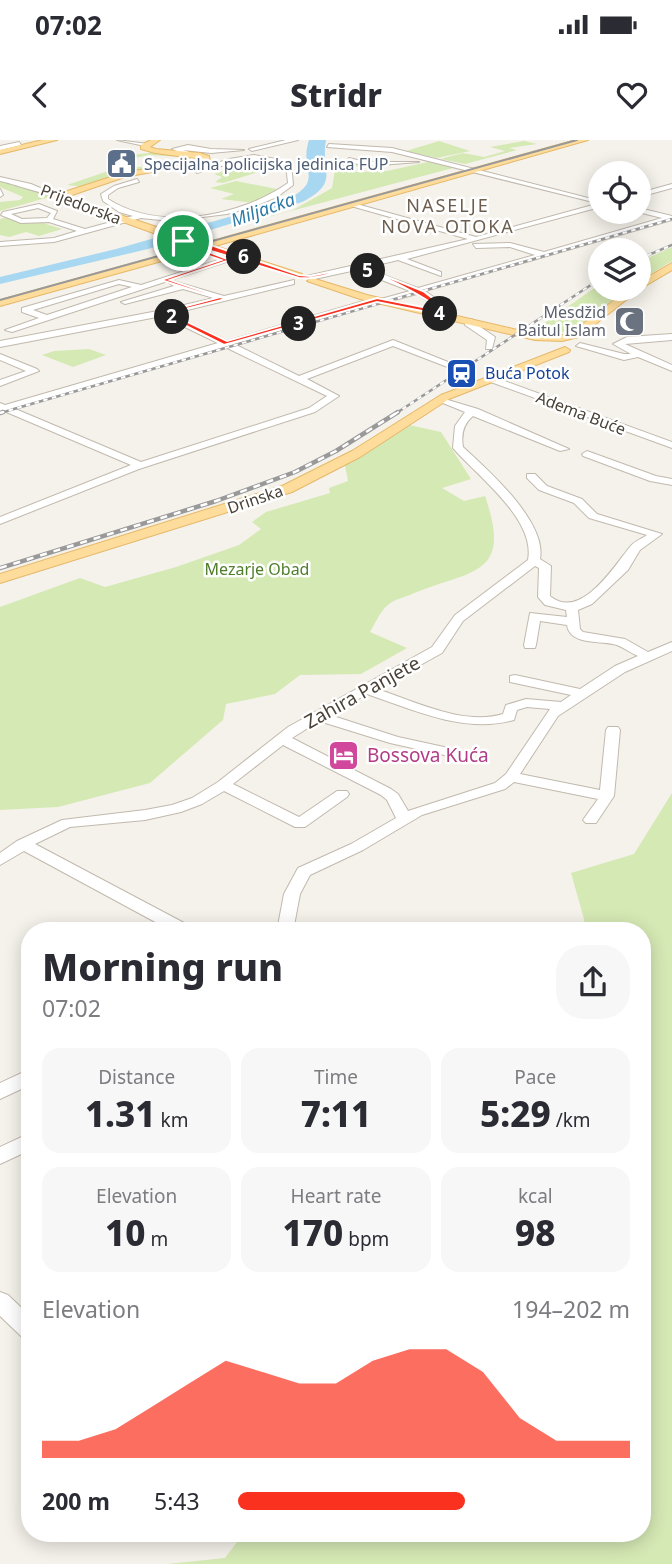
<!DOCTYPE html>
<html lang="en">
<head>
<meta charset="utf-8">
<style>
  body { margin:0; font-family:"Noto Sans",sans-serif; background:#f7f7f7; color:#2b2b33; height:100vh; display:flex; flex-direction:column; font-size:26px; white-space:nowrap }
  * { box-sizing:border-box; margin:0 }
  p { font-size:23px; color:#7c7c81 }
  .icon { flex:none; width:38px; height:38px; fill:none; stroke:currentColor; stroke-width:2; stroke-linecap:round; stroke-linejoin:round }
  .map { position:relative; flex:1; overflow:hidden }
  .side { position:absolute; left:21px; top:782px; width:630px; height:620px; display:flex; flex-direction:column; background:#fff; border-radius:28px; box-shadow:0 4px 18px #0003 }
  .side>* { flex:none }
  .buttons { position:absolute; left:588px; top:21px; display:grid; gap:14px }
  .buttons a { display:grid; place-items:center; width:63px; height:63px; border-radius:50%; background:#fff; box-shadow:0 4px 18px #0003; font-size:35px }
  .pin { position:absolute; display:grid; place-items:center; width:60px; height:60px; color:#fff; margin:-30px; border:4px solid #fff; border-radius:50%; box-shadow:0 2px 7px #0007 }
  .km { position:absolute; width:35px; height:35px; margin:-18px; border-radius:50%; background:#222; color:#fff; font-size:19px; line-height:35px; text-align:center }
  .round { display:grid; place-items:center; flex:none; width:74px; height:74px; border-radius:28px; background:#f7f7f7 }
  .overview { display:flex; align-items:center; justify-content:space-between; height:119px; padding:0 21px }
  h1 { font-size:38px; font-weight:800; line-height:52px }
  .stats { display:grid; grid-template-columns:repeat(3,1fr); gap:10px; height:119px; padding:7px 21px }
  .stats div { display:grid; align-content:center; border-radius:18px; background:#f7f7f7; text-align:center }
  .stats b { font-size:35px; font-weight:800 }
  .stats small { font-size:19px; font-weight:400 }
  .stats p { font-size:19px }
  .chart { height:196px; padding:14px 21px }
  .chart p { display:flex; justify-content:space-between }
  .chart svg { width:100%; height:126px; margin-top:7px; fill:#fa311e; opacity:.7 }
  ul { padding:0 21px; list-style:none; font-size:23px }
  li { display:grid; grid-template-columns:112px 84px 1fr; align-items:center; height:52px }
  li i { height:18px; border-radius:9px; background:#fa311e }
  .status { display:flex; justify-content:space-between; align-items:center; height:49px; padding:0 35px; background:#fff; direction:ltr }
  .status svg { height:19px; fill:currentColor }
  header { display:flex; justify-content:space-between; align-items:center; height:91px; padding:0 21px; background:#fff; font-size:32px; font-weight:800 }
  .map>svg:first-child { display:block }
</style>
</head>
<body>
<div class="status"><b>07:02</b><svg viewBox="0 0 49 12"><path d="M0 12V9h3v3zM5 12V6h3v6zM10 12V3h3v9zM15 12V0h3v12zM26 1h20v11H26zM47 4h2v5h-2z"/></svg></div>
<header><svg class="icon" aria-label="back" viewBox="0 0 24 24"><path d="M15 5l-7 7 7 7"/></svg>Stridr<svg class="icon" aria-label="heart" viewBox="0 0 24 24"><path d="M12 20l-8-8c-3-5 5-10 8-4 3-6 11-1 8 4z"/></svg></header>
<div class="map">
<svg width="672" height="1424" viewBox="0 0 672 1424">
  <rect width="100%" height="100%" fill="#f5f2eb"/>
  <g fill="#d5e9b4">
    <path d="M 439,1 L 470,11 L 437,18 L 406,11 Z"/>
    <path d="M 524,1 L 537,4 L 509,8 L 517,10 L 465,24 L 440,19 L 463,13 L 484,17 L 505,11 L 490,7 Z"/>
    <path d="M 156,12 L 204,18 L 196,24 L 130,33 L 85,47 L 67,45 L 114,29 L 174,24 L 193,18 L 151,15 L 128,19 L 124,16 Z"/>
    <path d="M 351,22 L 366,25 L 419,22 L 366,28 L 343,24 L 357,32 L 387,31 L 428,22 L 453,28 L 212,92 L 293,70 L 332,48 L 336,23 Z"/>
    <path d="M 249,23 L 270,26 L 277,31 L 262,31 L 223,43 L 215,42 L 222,37 L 214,34 Z"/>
    <path d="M 0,39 L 38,48 L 53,56 L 0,71 L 0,62 L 20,60 L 23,57 L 0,47 Z"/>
    <path d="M 236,41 L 282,50 L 254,63 L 221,59 L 234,54 L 210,48 Z"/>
    <path d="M 7,77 L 37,81 L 62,89 L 39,96 L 26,92 L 9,97 L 0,95 L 0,79 Z"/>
    <path d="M 672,107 L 672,121 L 639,141 L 639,122 Z"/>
    <path d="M 600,144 L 600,149 L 627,149 C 594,171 575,202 532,192 Z"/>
    <path d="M 89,209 L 106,215 L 73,227 L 42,215 L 54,211 Z"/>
    <path d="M 400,283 L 441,292 L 471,339 L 442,348 L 464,361 L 485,356 C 513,437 472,429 412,454 C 405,457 393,460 388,465 C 380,471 375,484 370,492 L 407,508 L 361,534 L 300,535 L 275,554 L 226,564 L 223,580 L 150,643 L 58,667 L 0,670 L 0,467 L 80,438 L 105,447 L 176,427 L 239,405 L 261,389 L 252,382 L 266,372 L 330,353 L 329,348 L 348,341 L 343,315 Z"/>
    <path d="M 672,653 L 672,1424 L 167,1424 L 225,1418 L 244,1393 L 642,1393 L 642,791 L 583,791 L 584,779 L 571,733 L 634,714 Z"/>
  </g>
  <path fill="#a8d8f1" d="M 309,0 L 326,0 C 320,32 341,42 302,62 L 148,109 L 0,144 L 0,137 L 116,109 L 282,62 C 328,40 298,33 309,0 Z"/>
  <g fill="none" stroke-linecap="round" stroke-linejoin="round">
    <defs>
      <g id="minor">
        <path d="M 117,0 L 148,4 L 145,6 Z"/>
        <path d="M 286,0 L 298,0 L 252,11 L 249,9 Z"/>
        <path d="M 19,2 L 21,5 L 0,10 L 0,6 Z"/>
        <path d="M 329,4 L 392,8 L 596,60 L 593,62 L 392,12 L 327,7 Z"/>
        <path d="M 188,5 L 211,9 L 244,10 L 211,13 L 183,10 L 189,12 L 187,15 L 172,9 Z"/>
        <path d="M 254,15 L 291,22 L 293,45 L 277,57 L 255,66 L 227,74 L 170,81 L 141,78 L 54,102 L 0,106 L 0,102 L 54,98 L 77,91 L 49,82 L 21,83 L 1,75 L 3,72 L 39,64 L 57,71 L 53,79 L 85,89 L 133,76 L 119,72 L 103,61 L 101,54 L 114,46 L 137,39 L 139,42 L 118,48 L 108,55 L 108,59 C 159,92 240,77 288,43 L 286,24 C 254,15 227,24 197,33 L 194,31 L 229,19 ZM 38,68 L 51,73 L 47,78 L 22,79 L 11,74 Z"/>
        <path d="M 349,18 L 365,22 L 419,22 L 365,26 L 347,21 Z"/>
        <path d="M 0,37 L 31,44 L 59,56 C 54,58 11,43 0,41 Z"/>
        <path d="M 672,44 L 672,48 L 639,57 L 639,53 Z"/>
        <path d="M 0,49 L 3,55 L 0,57 Z"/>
        <path d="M 353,63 L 476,97 L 600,63 L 600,67 L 407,119 L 441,132 L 441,136 L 398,120 L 365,128 L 418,148 L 535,115 L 510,107 L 476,108 L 473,104 L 510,103 L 544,112 L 662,78 L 638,72 L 639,68 L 672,76 L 672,80 L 425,151 L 455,172 L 453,179 L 447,179 L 447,174 L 417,154 L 383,163 L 379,162 L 234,204 L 299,236 L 393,200 L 458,226 L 450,228 L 393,206 L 307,239 L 339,256 L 315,272 L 139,329 L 0,384 L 0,377 L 131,325 L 4,271 L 0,272 L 0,263 L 5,265 L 218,203 L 162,176 L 0,207 L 0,201 L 163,170 L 214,158 L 183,149 L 125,164 L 121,162 L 174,146 L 169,143 L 173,141 L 224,156 L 294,140 L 294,144 L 171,174 L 227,201 L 374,158 L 381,159 L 410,151 L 356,130 L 310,140 L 307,136 L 468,99 L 351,66 ZM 225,207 L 327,256 L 309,268 L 141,322 L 13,268 Z"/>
        <path d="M 237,114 L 244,116 L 12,192 L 5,190 L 39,178 L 22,172 L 22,168 L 119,140 L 141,145 ZM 119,144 L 132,147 L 47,175 L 33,170 Z"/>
        <path d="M 466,179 L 472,179 L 473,182 L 495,197 L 492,209 L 486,209 L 487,200 L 465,185 Z"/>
        <path d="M 672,194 L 672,200 L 625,204 L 672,225 L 672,231 L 638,217 L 624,220 L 576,206 L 580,203 L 624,214 L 631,214 L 613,204 L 627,197 Z"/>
        <path d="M 0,214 L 37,229 L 39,231 L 0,246 L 0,240 L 26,231 L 0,220 Z"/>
        <path d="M 491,236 L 672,302 L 672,308 L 488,241 L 488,237 Z"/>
        <path d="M 438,257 L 478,269 L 569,309 L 560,311 L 473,276 C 463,284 461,295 463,307 C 489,331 547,382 540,419 L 551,426 L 550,456 C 580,481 613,428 629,408 C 633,402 641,399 647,395 L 589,378 L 574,363 L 539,350 L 527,338 L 527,334 L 535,334 L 547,346 L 582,359 L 597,374 L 662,394 L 640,410 L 628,430 L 592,464 L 578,470 L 580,489 L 583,492 L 625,499 L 648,512 L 672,502 L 672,511 L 625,532 L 558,576 L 520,634 L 600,650 L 606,590 L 608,587 L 618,587 L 620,590 L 614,656 L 596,683 L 586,683 L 583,680 L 598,659 L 514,642 L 505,649 L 422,675 L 363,710 L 310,735 L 300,754 L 293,791 L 277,791 L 284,754 L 298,728 L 351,704 L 396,678 L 387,660 L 381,655 L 283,605 L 233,644 L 299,677 L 337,651 L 347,651 L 349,654 L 347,657 L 305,687 L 295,687 L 224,651 L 202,664 L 181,672 L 145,680 L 70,687 L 35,704 L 186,784 L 188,788 L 187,791 L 172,791 L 24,711 L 0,725 L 0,713 L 17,701 L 62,680 L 145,670 L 172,665 L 192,658 L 218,642 L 288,587 L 432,507 L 455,475 L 528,420 C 536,379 477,336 453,308 L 455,286 L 465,272 L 438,261 ZM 535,426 L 539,428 L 538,457 L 545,465 L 566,470 L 567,477 L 530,473 L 524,505 L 525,508 L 535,508 L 536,505 L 540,481 L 567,485 C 570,506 601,500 617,505 C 624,508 631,513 638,516 L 615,526 L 580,549 L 515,535 L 510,536 L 510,542 L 571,555 L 561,562 L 526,559 L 506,565 L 503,574 C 463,586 414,561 377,549 L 442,513 L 463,481 ZM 367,554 C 414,570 464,594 514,580 L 517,570 L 527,567 L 550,569 L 506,634 L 495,643 L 408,671 L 398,654 L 391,649 L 292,598 L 319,581 L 390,603 L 462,619 L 469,615 L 467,612 L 398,597 L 330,575 Z"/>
        <path d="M 587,311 L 656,336 L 672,339 L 672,345 L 650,341 L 583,316 L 582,314 Z"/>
        <path d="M 30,929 L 30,945 L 0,959 L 0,943 Z"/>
        <path d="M 30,993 L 30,1010 L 0,1024 L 0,1007 Z"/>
        <path d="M 0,1152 L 8,1155 L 30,1176 L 30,1200 L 22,1197 L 0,1176 Z"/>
      </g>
      <g id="major">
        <path d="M 43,0 L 57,0 L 0,14 L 0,10 Z"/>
        <path d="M 151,0 L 160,0 L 150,7 L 156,9 L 200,13 L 209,16 L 210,21 L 125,37 L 66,57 L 205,103 L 576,0 L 588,0 L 215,106 L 302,134 L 302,138 L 205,109 L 0,166 L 0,160 L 195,106 L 178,102 L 52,56 L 123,33 L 202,19 L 155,13 L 141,9 L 141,5 Z"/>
        <path d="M 672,123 L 672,130 L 640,149 L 579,197 L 562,201 L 535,200 L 360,159 L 307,141 L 312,138 L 367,155 L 535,194 L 559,196 L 571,193 L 629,149 L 639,149 L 639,142 Z"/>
        <path d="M 565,207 L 570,210 L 569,212 L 449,259 L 360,317 L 292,352 L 0,443 L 0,434 L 282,346 L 352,311 L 441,255 Z"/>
      </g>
    </defs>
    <use href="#minor" stroke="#c1b9ad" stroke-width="2"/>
    <use href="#major" stroke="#e5b86a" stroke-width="2"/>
    <use href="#minor" fill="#fff" fill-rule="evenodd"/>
    <use href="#major" fill="#fedc9b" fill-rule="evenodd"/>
    <path stroke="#999" stroke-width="2" d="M 0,160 L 577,0"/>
    <defs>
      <g id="rail-far1">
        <path d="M 639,119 L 672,105"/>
        <path d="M 0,273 L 672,79"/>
        <path d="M 395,274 L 600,139"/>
      </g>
      <g id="rail">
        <path d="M 0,273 L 3,272"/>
        <path d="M 0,428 L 216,361 L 295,332 L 336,311 L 398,272"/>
      </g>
    </defs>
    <use href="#rail-far1" stroke="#999" stroke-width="2.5"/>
    <use href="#rail" stroke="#999" stroke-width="4.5"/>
    <use href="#rail-far1" stroke="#fff" stroke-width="2" stroke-dasharray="4.5" stroke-linecap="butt"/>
    <use href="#rail" stroke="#fff" stroke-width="2.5" stroke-dasharray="7" stroke-linecap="butt"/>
  </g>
  <path fill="#fa311e" stroke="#fff" stroke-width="2" fill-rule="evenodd" d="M 182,100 L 202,102 L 299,135 L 310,136 L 360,126 L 423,151 L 455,175 L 452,177 L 377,162 L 224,205 L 160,173 L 217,158 L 161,140 L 221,120 L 180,106 ZM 185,103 L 299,138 C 319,141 341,127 359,130 C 382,133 424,157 443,171 L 377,158 L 227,201 L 169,173 L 226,159 L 170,140 L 230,120 Z"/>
  <defs>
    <symbol id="civic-square" viewBox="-11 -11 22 22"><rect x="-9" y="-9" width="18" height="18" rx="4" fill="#5c6f8a" stroke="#fff"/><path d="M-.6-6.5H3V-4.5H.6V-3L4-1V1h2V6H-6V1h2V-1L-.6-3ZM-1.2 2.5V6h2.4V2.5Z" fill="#fff"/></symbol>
    <symbol id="mosque-square" viewBox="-11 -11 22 22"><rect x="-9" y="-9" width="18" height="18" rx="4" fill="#6b7280" stroke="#fff"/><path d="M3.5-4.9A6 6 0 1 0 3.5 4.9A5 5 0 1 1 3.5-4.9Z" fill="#fff"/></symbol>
    <symbol id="station-square" viewBox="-11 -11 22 22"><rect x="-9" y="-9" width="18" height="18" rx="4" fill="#1a4fb4" stroke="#fff"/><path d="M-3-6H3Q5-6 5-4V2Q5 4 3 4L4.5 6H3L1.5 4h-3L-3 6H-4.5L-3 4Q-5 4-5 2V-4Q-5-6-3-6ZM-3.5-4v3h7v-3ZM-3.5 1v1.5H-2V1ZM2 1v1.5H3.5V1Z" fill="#fff"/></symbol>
    <symbol id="hotel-square" viewBox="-11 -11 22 22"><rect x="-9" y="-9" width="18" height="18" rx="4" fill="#d1479c" stroke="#fff"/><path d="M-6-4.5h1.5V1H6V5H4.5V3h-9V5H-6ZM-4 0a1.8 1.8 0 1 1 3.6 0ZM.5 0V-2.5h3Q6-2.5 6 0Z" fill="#fff"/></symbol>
  </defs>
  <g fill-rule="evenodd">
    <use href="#civic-square" x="104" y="6" width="35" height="35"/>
    <use href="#mosque-square" x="612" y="164" width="35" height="35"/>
    <use href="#station-square" x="444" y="216" width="35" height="35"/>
    <use href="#hotel-square" x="326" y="598" width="35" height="35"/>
  </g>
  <g text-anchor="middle" stroke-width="5" stroke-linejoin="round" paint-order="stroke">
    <g font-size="16" fill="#4e5e75" stroke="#fff" text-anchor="start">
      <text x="144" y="30">Specijalna policijska jedinica FUP</text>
    </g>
    <g font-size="16" fill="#4a4238" stroke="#fff">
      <text transform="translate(81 64) rotate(21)" y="6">Prijedorska</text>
      <text transform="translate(581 273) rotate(21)" y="6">Adema Buće</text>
      <text transform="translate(255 359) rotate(-19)" y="6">Drinska</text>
    </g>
    <g font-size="16" fill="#5b616d" stroke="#fff" text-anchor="end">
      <text x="606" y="178">Mesdžid<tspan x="606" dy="18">Baitul Islam</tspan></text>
    </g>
    <g font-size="16" fill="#164399" stroke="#fff" text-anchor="start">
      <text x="485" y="239">Buća Potok</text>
    </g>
    <g font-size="16" fill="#4f7d2a" stroke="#fff">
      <text x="257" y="435">Mezarje Obad</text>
    </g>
    <g font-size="18" letter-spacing="2" fill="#6d5f50" stroke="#fff">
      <text x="448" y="72">NASELJE<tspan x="448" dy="21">NOVA OTOKA</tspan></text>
    </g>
    <g font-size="18" font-style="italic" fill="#2d7ba6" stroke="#fff">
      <text transform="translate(263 70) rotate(-20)" y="6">Miljacka</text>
    </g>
    <g font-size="19" fill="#4a4238" stroke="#fff">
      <text transform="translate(362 552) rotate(-29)" y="7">Zahira Panjete</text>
    </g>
    <g font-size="19" fill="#b23c85" stroke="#fff" text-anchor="start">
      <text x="367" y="622">Bossova Kuća</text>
    </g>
  </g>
</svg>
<div class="buttons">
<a><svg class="icon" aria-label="locate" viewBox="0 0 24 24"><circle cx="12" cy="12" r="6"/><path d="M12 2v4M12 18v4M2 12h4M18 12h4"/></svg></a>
<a><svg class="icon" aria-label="layers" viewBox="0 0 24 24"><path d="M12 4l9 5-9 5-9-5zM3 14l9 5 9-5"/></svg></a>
</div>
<div class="pin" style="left:183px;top:101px;background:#1e9e55"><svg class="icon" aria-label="arrive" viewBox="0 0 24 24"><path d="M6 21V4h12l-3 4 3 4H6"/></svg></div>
<b class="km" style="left:172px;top:177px">2</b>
<b class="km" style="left:299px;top:184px">3</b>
<b class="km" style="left:440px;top:174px">4</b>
<b class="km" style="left:368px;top:131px">5</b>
<b class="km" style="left:244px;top:117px">6</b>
<section class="side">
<div class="overview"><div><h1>Morning run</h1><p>07:02</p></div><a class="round"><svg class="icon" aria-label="share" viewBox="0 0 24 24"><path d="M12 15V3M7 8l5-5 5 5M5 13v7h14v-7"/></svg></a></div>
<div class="stats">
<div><p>Distance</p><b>1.31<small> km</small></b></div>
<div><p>Time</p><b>7:11</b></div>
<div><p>Pace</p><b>5:29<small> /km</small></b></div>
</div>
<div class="stats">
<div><p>Elevation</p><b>10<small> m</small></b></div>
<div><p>Heart rate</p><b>170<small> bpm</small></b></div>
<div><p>kcal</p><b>98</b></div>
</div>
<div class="chart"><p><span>Elevation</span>194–202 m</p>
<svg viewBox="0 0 160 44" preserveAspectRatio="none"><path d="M0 44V38L10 38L20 34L30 26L40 18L50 10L60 14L70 18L80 18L90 10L100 6L110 6L120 14L130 30L140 38L150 38L160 38V44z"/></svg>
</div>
<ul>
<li><b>200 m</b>5:43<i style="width:58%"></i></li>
</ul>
</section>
</div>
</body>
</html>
